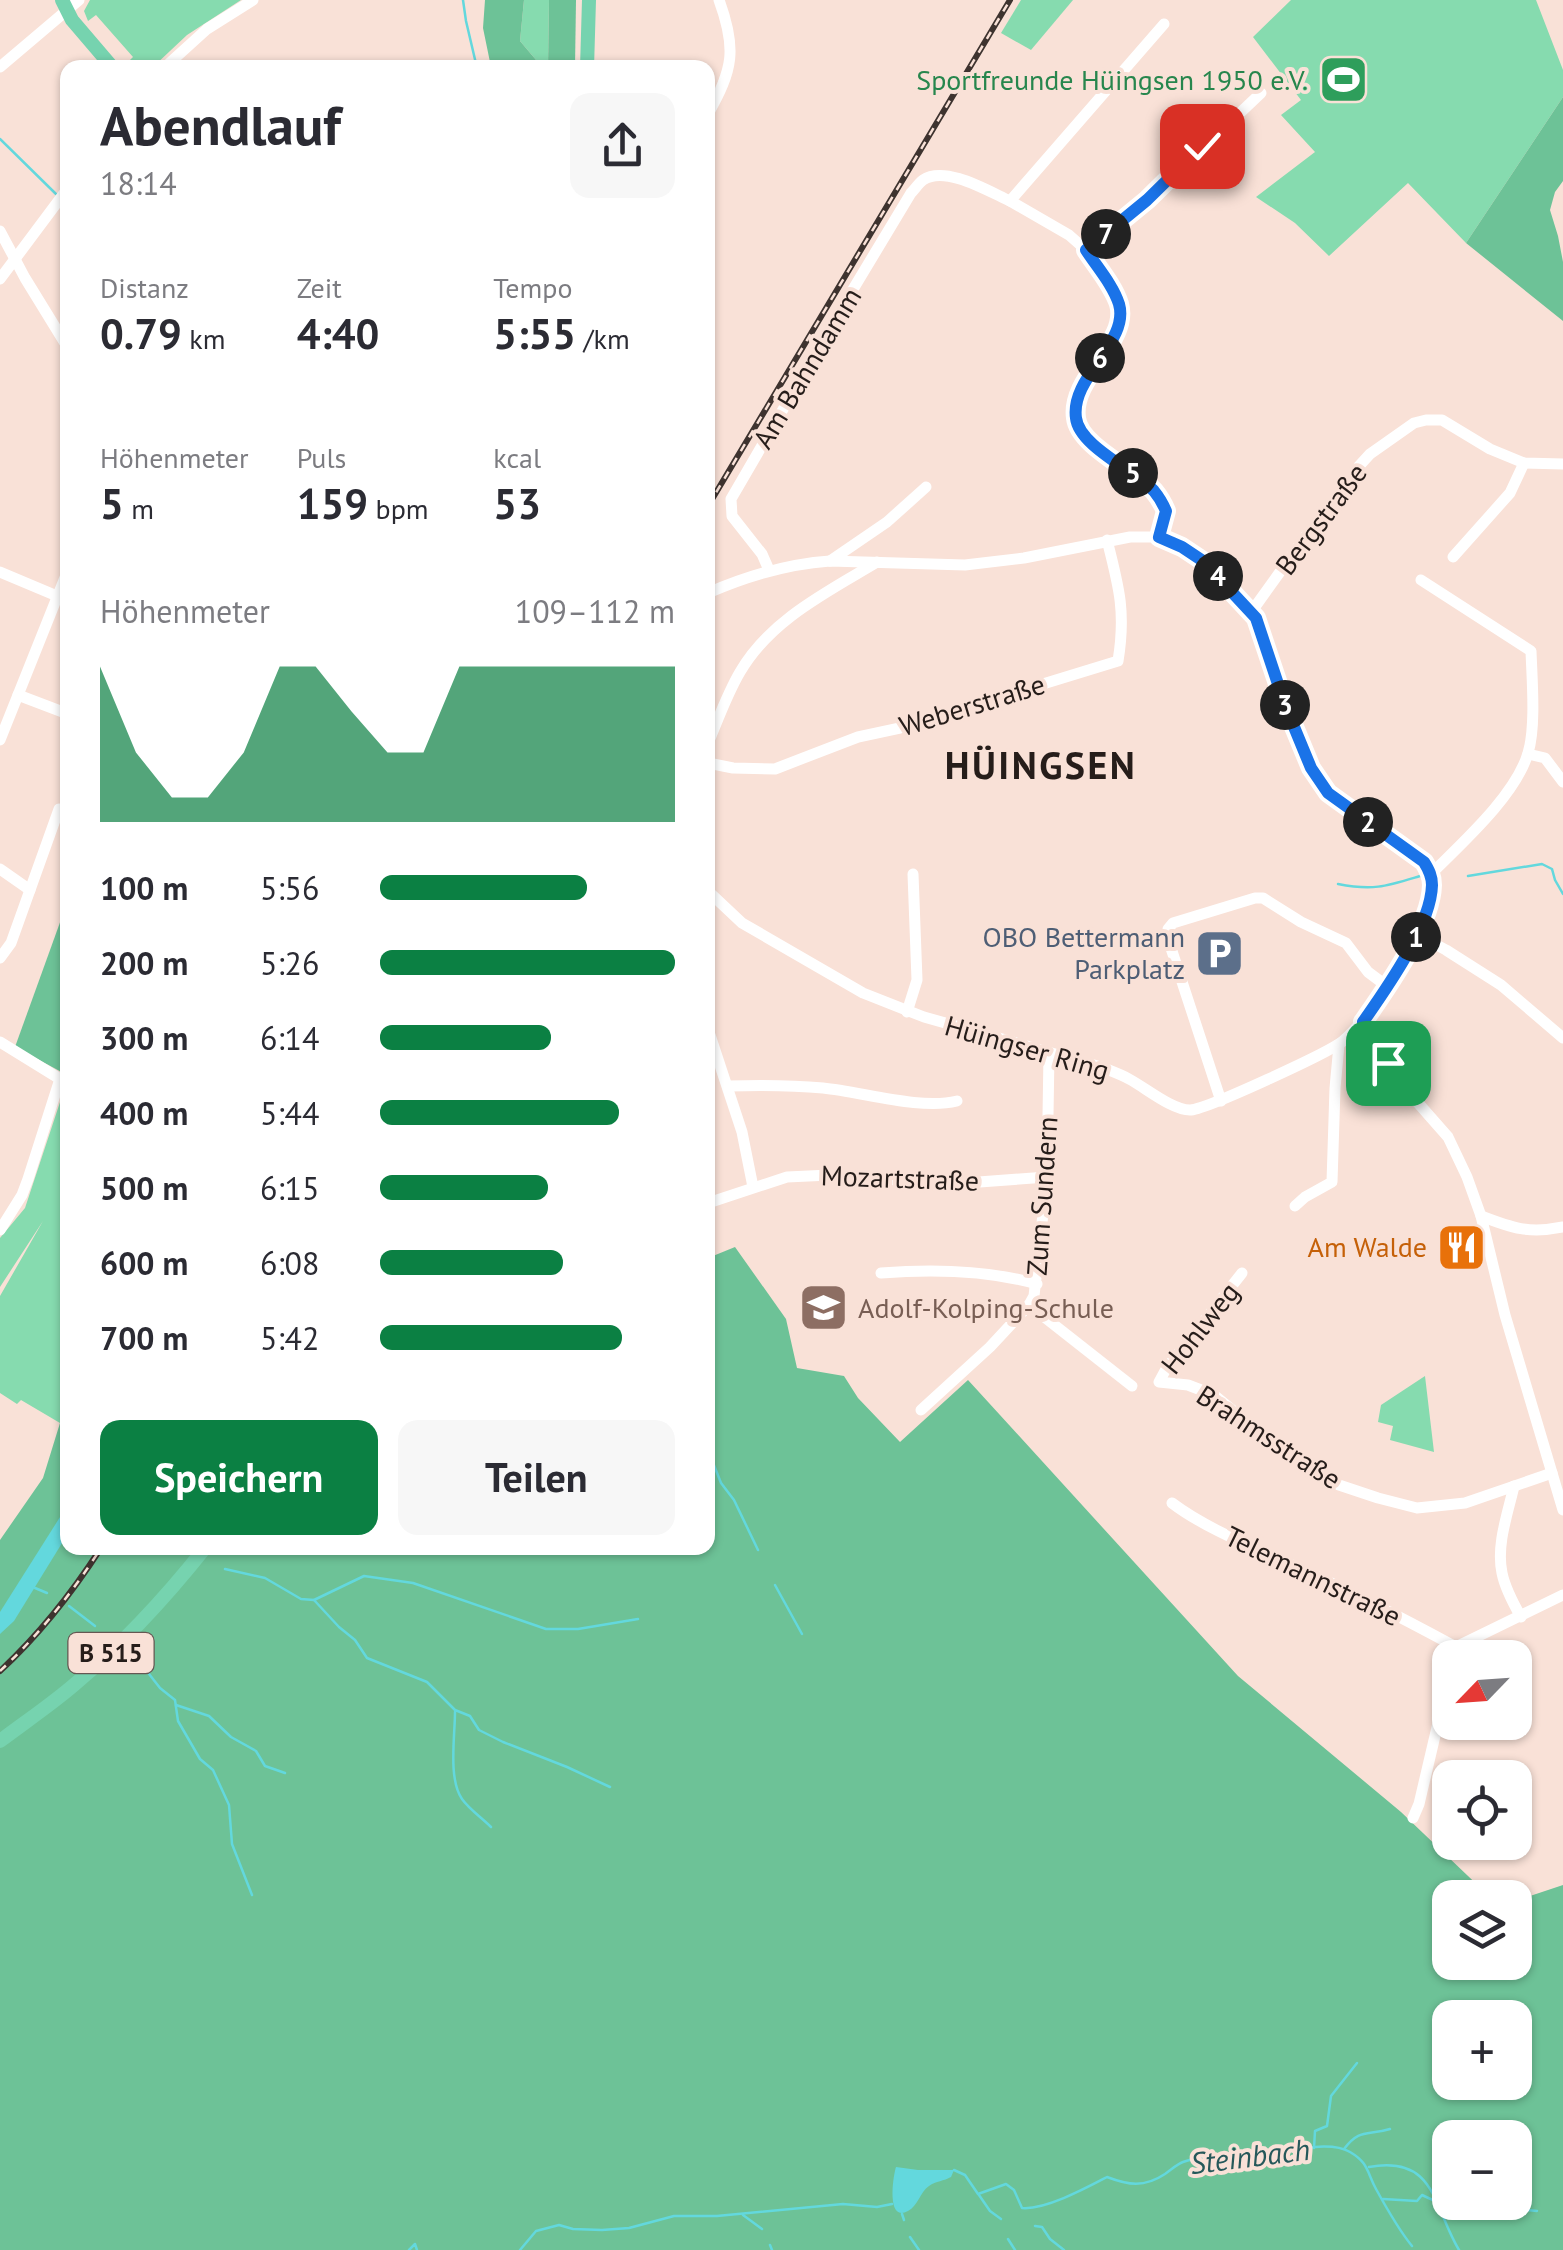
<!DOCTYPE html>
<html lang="de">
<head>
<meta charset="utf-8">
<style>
  body { margin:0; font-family:"PT Sans",sans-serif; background:#f7f7f7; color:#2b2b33; height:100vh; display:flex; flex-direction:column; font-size:38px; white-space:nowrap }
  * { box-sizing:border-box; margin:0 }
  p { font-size:32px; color:#7c7c81 }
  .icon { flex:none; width:55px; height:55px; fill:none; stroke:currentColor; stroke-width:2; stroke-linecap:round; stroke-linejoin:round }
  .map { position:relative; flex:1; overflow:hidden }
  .sheet { position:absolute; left:60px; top:60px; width:655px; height:1495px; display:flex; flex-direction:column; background:#fff; border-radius:20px; box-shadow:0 2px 8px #0004 }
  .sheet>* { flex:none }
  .needle { width:65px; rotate:245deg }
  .controls { position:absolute; left:1432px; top:1640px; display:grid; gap:20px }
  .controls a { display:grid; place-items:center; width:100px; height:100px; border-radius:20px; background:#fff; box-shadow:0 2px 8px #0004; font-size:50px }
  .pin { position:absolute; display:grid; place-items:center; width:85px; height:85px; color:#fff; margin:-42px; border-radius:20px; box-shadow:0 5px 15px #0006 }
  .km { position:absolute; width:50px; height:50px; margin:-25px; border-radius:50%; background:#222; color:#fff; font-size:28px; line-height:50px; text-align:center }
  .round { display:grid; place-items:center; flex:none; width:105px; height:105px; border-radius:20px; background:#f7f7f7 }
  .head { display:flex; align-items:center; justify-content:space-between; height:170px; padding:0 40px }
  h1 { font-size:55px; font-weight:800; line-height:75px }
  .metrics { display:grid; grid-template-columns:repeat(3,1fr); gap:15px; height:170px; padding:10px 40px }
  .metrics div { display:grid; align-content:center }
  .metrics b { font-size:42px; font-weight:800 }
  .metrics small { font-size:28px; font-weight:400 }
  .metrics p { font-size:28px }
  .chart { height:280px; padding:20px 40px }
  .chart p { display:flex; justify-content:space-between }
  .chart svg { width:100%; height:180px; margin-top:10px; fill:#0b8043; opacity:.7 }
  .button { display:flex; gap:20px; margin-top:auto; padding:20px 40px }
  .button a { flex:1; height:115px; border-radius:20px; background:#0b8043; color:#fff; font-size:40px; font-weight:800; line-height:115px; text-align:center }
  .button a+a { background:#f7f7f7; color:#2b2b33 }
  ul { padding:0 40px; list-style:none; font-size:32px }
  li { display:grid; grid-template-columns:160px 120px 1fr; align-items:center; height:75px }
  li i { height:25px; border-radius:12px; background:#0b8043 }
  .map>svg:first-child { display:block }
</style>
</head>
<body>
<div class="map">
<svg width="1563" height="2250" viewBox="0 0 1563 2250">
  <rect width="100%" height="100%" fill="#f9e1d7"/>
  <g fill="#86dbaf">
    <path d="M 90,0 L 241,0 L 187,35 L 153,67 L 127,68 L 125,65 L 133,57 L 96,15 L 88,21 L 84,11 Z"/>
    <path d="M 524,0 L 549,0 L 548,67 L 542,67 L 520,41 Z"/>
    <path d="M 1021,0 L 1073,0 L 1031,50 L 1001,33 Z"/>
    <path d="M 1291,0 L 1536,0 L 1563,70 L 1563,97 L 1466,243 L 1408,183 L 1329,256 L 1295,223 L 1256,197 L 1315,152 L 1281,115 L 1301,100 L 1253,37 Z"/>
    <path d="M 64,1090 L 67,1091 L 68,1412 L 60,1423 L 21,1400 L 17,1404 L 0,1393 L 0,1296 L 43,1221 L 0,1287 L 0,1238 L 25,1208 Z"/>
    <path d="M 1425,1376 L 1434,1452 L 1390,1440 L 1393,1426 L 1378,1422 L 1381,1405 Z"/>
  </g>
  <g fill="#6dc297" fill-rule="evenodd">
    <path d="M 485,0 L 524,0 L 520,41 L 542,67 L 491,67 L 483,28 Z"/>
    <path d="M 549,0 L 576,0 L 575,67 L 548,67 Z"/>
    <path d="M 1563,97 L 1563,181 L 1555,192 L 1550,210 L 1558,236 L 1563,262 L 1563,321 L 1466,243 Z"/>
    <path d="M 67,903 L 67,1075 L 15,1047 Z"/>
    <path d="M 735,1247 L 786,1319 L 797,1368 L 844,1376 L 858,1398 L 900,1442 L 968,1380 L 1238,1676 L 1401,1812 L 1490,1897 L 1450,1898 L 1450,1962 L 1515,1962 L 1515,1901 L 1563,1885 L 1563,2250 L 0,2250 L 0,1540 L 43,1478 L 60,1423 L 67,1412 L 68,1548 L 708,1548 L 708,1258 ZM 1450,2018 L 1515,2018 L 1515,2082 L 1450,2082 ZM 1450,2138 L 1515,2138 L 1515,2202 L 1450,2202 Z"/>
  </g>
  <g fill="#63d8dd">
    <path d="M 67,1506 L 67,1535 L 14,1621 L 0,1634 L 0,1612 Z"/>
    <path d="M 896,2167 L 918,2170 L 954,2170 L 951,2177 C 944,2181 936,2181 929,2186 C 920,2192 918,2206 908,2211 C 886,2223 893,2176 896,2167 Z"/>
  </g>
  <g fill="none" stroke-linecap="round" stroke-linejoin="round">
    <g stroke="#63d8dd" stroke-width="2.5">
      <path d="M 463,0 L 466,21 L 477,68"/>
      <path d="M 0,139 L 56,194"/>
      <path d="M 1468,876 L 1542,864 L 1552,869 L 1555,880 L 1563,894"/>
      <path d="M 1338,884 C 1374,891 1387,886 1420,876"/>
      <path d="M 708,1450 L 721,1483 L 734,1500 L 758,1550"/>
      <path d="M 145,1548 L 156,1550"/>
      <path d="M 225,1569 L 265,1578 L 301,1599 L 314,1600 L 339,1627 L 355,1640 L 367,1658 L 427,1682 L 455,1710 L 470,1716 L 479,1730 L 503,1742 L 567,1767 L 610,1787"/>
      <path d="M 775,1585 L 802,1634"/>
      <path d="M 35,1588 L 47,1593"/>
      <path d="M 314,1600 L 364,1576 L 413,1583 L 546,1629 L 578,1629 L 638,1619"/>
      <path d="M 69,1606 L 95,1626"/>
      <path d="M 142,1665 L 160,1688 L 175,1700 L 178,1721 L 200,1759 L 213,1770 L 229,1805 L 232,1844 L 252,1895"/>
      <path d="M 176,1705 L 209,1716 L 231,1737 L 256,1751 L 265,1766 L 285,1773"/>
      <path d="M 455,1712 C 455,1736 448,1779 462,1799 C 469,1809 482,1818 491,1827"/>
      <path d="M 1314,2148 L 1315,2131 L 1327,2126 L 1331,2096 L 1357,2063"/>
      <path d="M 1344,2149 C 1360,2128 1367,2136 1390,2129"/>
      <path d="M 1369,2167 C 1436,2155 1433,2207 1459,2250"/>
      <path d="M 954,2170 L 965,2175 L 978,2194 L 1006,2184 L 1014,2190 L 1022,2208 C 1045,2210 1086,2188 1107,2177 C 1128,2185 1144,2188 1165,2174 C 1171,2170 1177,2164 1183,2162 C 1206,2154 1236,2157 1260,2155 C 1284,2153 1328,2139 1350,2152 C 1369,2163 1367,2173 1376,2189 C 1387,2209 1398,2229 1412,2246"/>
      <path d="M 979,2195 L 990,2211 L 1001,2219"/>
      <path d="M 1383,2199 L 1417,2201 L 1422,2195 L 1437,2202 L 1537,2211"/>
      <path d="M 902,2214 L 904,2220"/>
      <path d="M 743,2215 L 762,2229"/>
      <path d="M 1035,2226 L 1042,2227 L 1050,2239 L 1064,2250"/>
      <path d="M 910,2237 L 919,2250"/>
      <path d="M 1008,2239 L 1015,2250"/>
      <path d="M 770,2245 L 772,2250"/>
      <path d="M 409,2250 L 415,2244 L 417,2250"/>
      <path d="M 520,2250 L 536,2231 L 559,2225 L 573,2229 L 602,2230 L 629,2228 L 674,2216 L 717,2216 L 843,2204 L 877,2207 L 892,2204"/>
    </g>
    <g stroke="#fff" stroke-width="11">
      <path d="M 0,67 L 79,0"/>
      <path d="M 164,68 L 207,29 L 253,0"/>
      <path d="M 708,114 C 733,70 737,49 719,0"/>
      <path d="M 0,231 L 25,278 L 68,348"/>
      <path d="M 1086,250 L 1147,201 L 1261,93"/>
      <path d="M 0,279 L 68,188"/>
      <path d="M 1159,537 L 1166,511 L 1154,491 L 1125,466 L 1084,437 L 1075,419 L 1077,399 L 1114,334 L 1121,318 L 1119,305 L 1114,294 L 1086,250 L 1069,235 L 1010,201 L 1164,24"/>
      <path d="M 1453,557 L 1510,493 L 1524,463"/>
      <path d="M 830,561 L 887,522 L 926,487"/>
      <path d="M 769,570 L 762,554 L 732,516 L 731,499 L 849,296 L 911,193 C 915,189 918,184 923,180 C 945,165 988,191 1010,201"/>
      <path d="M 0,572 L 57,596"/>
      <path d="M 1421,580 L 1531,651 C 1532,680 1536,727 1528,753 C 1516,795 1462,843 1431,874"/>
      <path d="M 708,593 C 747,576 787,564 830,561 L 965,565 L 1024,558 L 1130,537 L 1159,537 L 1182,547 L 1203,561 L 1257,617 L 1285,705 L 1311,768 L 1328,793 L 1424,863 C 1428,870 1432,875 1432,884 C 1433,925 1374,1014 1343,1041 C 1330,1052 1205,1110 1190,1110 C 1172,1110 1146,1088 1129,1079 C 1120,1074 1111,1071 1101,1067 L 924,1017 L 863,993 L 742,923 L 708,891"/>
      <path d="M 1252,611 L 1305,537 L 1344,493 L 1359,466 L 1370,454 L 1414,423 L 1426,420 L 1442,420 L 1490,449 L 1524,463 L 1563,464"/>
      <path d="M 18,695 L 68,714"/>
      <path d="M 0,740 L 68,570"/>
      <path d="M 708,743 C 718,720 727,694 740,672 C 770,620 827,592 877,562"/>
      <path d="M 1528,754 L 1545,758 L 1563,782"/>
      <path d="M 708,763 L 733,768 L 775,769 L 858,737 L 900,728 L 1118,661 C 1126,612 1119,587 1107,540"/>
      <path d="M 0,869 L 30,890"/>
      <path d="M 1418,935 L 1446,950 L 1501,985 L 1563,1038"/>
      <path d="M 0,958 L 11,943 L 59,809"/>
      <path d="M 907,1012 L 917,980 L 913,874"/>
      <path d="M 1363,1022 L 1404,1087 L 1448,1137 L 1467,1177 L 1481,1216 L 1505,1315 L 1563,1510"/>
      <path d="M 708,1029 L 742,1132 L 753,1187"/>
      <path d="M 0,1042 L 60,1079 L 68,1081"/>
      <path d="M 728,1086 C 760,1085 791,1085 823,1088 C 863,1092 920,1110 957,1101"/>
      <path d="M 1221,1101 L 1169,942 L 1168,929 L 1173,923 L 1255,898 L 1263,898 L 1301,922 L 1346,943 L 1368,972 L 1388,987"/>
      <path d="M 708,1203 L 787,1177 L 830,1175 L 952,1184 L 1047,1177"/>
      <path d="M 1295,1206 L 1305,1197 L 1332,1182 L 1335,1088 L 1339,1045"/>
      <path d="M 1481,1216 C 1512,1228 1529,1234 1563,1227"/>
      <path d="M 0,1230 L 22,1195 L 28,1179 L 60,1079"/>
      <path d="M 881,1273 C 932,1269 987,1270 1037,1284"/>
      <path d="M 1242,1273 L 1166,1369 L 1159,1382 L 1188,1385 L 1214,1395 L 1277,1447 L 1333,1483 L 1378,1498 L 1417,1508 L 1465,1503 L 1552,1473"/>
      <path d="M 1029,1305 L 1132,1386"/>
      <path d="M 921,1410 L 990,1347 L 1029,1305 L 1034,1296 L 1047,1177 L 1049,1054"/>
      <path d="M 1514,1486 C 1508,1513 1496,1545 1502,1573 C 1505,1588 1513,1603 1521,1617"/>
      <path d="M 1172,1503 C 1209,1531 1261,1550 1303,1570 C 1355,1593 1406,1620 1456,1647"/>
      <path d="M 1453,1658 L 1456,1647 L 1563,1595"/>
      <path d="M 1413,1818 L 1419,1804 L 1450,1672"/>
    </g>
    <g stroke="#76d3af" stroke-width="14">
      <path d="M 62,0 L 72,20 L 113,68"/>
      <path d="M 587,68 L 589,0"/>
      <path d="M 0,1741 C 25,1722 52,1704 75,1684 C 124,1643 166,1597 205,1548"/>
    </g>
    <defs>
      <g id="rail">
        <path d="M 708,506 L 1010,0"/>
        <path d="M 0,1671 C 39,1635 72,1593 101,1548"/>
      </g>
    </defs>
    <use href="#rail" stroke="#3e332f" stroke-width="6"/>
    <use href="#rail" stroke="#f9e1d7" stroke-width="2.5" stroke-dasharray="8" stroke-linecap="butt"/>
  </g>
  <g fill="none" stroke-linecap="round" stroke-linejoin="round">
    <defs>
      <path id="route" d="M 1202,146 L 1147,200 L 1086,250 C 1097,267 1113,285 1119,304 C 1130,342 1070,377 1076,418 C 1079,446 1134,470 1154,491 C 1159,497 1163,504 1166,511 L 1159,537 L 1182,547 L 1203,561 L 1256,618 L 1285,705 L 1311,768 L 1328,793 L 1424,862 C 1429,870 1432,876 1432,885 C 1431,926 1386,989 1363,1022 L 1388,1063"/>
    </defs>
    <use href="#route" stroke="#fff" stroke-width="20"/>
    <use href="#route" stroke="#1a73e8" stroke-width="12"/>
  </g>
  <defs>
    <symbol id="stadium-square" viewBox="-11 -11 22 22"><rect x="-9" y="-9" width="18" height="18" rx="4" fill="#2e9e5b" stroke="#f9e1d7"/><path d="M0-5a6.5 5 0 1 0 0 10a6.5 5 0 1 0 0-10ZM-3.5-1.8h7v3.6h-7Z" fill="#fff"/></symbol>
    <symbol id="parking-square" viewBox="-11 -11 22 22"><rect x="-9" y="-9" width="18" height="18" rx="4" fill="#5c6f8a" stroke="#f9e1d7"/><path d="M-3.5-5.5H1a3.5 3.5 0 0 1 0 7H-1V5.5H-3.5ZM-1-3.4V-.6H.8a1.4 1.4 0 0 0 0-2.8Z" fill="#fff"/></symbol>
    <symbol id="restaurant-square" viewBox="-11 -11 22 22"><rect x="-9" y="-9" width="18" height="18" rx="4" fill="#e8710a" stroke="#f9e1d7"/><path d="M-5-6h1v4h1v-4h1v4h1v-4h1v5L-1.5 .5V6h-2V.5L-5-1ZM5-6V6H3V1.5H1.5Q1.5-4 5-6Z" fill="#fff"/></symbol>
    <symbol id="school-square" viewBox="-11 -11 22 22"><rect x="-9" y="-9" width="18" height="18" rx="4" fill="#8d6e63" stroke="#f9e1d7"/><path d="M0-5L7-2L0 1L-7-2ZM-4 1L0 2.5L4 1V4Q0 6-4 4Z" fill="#fff"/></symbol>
  </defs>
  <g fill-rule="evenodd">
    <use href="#stadium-square" x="1316" y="52" width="55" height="55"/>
    <use href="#parking-square" x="1192" y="926" width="55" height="55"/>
    <use href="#restaurant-square" x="1434" y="1220" width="55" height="55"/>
    <use href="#school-square" x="796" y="1280" width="55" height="55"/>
  </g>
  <g text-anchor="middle" stroke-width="8" stroke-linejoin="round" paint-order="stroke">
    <rect fill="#f9e1d7" stroke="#655853" stroke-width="2.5" x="68.5" y="1633" width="85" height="40" rx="8"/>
    <g font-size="25" font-weight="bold" fill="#261d1a">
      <text x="111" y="1662">B 515</text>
    </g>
    <g font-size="28" fill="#27864d" stroke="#f9e1d7" text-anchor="end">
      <text x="1308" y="90">Sportfreunde Hüingsen 1950 e.V.</text>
    </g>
    <g font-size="28" fill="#261d1a" stroke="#f9e1d7">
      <text transform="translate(807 368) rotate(-59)" y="10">Am Bahndamm</text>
      <text transform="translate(1321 519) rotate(-53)" y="10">Bergstraße</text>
      <text transform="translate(972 705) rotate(-17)" y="10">Weberstraße</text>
      <text transform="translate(1027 1048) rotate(16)" y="10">Hüingser Ring</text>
      <text transform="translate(900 1178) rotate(2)" y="10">Mozartstraße</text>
      <text transform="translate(1042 1196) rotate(-86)" y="10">Zum Sundern</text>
      <text transform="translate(1200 1328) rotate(-52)" y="10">Hohlweg</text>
      <text transform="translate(1269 1437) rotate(33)" y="10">Brahmsstraße</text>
      <text transform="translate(1313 1576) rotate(26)" y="10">Telemannstraße</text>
    </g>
    <g font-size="28" fill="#4e5e75" stroke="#f9e1d7" text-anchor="end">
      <text x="1185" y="947">OBO Bettermann<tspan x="1185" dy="32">Parkplatz</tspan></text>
    </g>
    <g font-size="28" fill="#c56008" stroke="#f9e1d7" text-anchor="end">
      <text x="1427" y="1257">Am Walde</text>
    </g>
    <g font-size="28" fill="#785e54" stroke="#f9e1d7" text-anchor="start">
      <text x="858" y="1318">Adolf-Kolping-Schule</text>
    </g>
    <g font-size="30" font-style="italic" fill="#25585a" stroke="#f9e1d7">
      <text transform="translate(1250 2157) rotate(-7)" y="10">Steinbach</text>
    </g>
    <g font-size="38" font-weight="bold" letter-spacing="2.5" fill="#261d1a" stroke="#f9e1d7">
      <text x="1041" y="779">HÜINGSEN</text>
    </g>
  </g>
</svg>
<div class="controls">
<a><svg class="needle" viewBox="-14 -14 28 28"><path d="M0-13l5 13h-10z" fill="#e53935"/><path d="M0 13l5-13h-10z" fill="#7c7c81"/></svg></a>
<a><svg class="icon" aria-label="locate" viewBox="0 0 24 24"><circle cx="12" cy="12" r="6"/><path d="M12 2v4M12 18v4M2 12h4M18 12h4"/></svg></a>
<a><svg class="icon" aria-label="layers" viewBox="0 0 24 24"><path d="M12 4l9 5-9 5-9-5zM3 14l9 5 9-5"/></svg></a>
<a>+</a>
<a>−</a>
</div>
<div class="pin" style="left:1388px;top:1063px;background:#1e9e55"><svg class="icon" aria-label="arrive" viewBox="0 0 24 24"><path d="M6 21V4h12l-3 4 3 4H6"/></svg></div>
<div class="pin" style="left:1202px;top:146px;background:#d93025"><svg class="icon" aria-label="check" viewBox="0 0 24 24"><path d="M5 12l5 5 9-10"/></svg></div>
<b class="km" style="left:1416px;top:937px">1</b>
<b class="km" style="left:1368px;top:822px">2</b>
<b class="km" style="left:1285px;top:705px">3</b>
<b class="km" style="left:1218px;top:576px">4</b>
<b class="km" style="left:1133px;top:473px">5</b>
<b class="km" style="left:1100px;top:358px">6</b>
<b class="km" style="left:1106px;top:234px">7</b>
<section class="sheet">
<div class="head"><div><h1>Abendlauf</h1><p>18:14</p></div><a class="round"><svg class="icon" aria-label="share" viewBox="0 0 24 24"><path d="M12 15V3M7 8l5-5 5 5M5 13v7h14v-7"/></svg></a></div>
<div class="metrics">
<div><p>Distanz</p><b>0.79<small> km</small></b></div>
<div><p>Zeit</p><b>4:40</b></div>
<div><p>Tempo</p><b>5:55<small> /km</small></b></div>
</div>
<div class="metrics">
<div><p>Höhenmeter</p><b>5<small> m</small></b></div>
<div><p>Puls</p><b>159<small> bpm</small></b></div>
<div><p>kcal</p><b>53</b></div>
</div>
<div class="chart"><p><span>Höhenmeter</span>109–112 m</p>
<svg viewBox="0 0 160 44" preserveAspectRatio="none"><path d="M0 44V6L10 27L20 38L30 38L40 27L50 6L60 6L70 17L80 27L90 27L100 6L110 6L120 6L130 6L140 6L150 6L160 6V44z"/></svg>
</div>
<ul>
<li><b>100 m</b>5:56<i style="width:70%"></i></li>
<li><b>200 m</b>5:26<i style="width:100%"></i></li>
<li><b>300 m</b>6:14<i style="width:58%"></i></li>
<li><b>400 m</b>5:44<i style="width:81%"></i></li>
<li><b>500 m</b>6:15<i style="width:57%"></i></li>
<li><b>600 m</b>6:08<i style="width:62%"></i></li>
<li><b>700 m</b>5:42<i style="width:82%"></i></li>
</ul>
<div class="button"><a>Speichern</a><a>Teilen</a></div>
</section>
</div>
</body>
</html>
